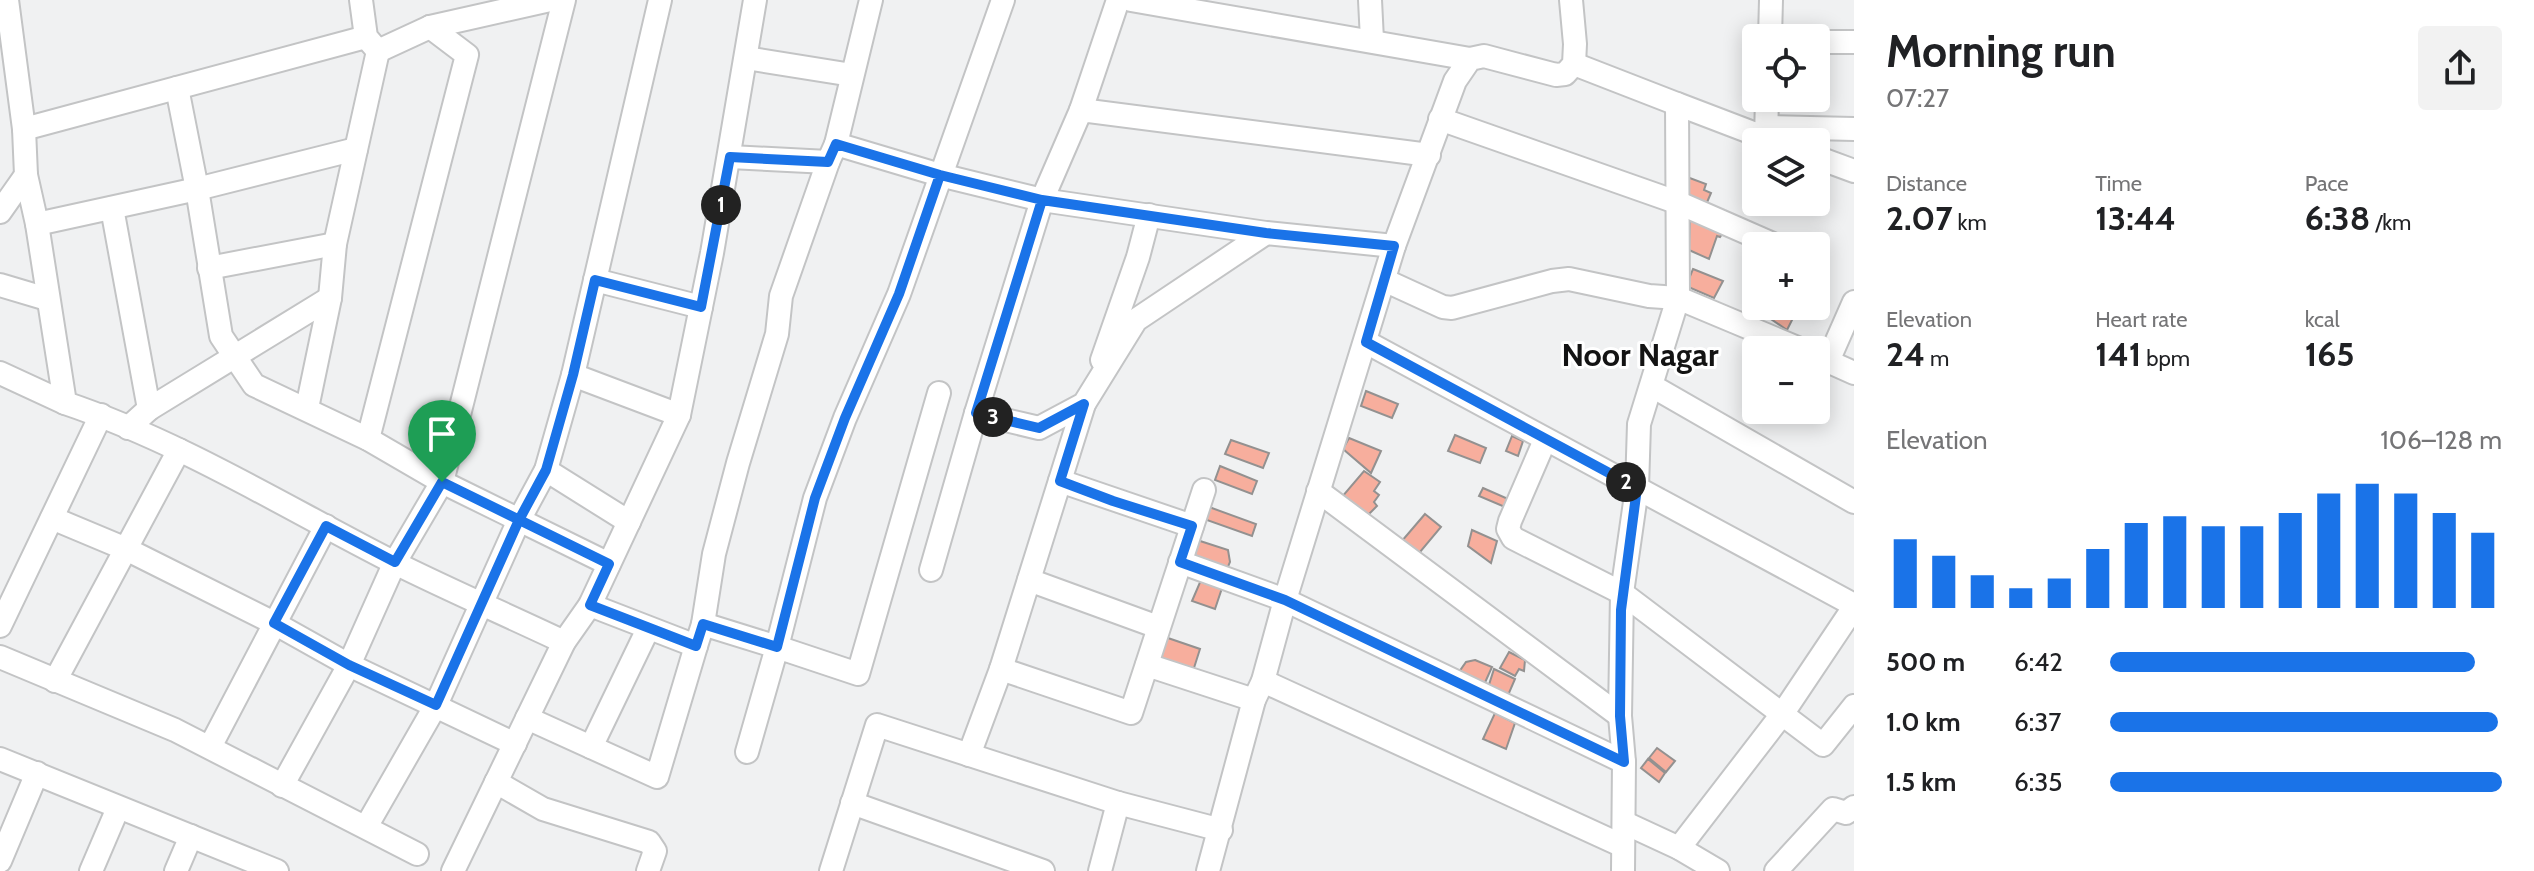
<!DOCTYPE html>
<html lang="en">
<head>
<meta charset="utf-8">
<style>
  body { margin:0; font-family:Cabin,sans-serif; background:#f2f2f2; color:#202124; height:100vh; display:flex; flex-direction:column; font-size:30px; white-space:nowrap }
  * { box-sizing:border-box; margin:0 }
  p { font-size:26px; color:#757577 }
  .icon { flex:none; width:44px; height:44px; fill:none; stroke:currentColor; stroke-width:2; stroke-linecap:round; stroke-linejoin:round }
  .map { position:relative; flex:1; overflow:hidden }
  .side { display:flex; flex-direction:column; background:#fff; width:680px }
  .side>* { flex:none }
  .tools { position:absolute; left:1742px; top:24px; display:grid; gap:16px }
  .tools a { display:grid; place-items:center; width:88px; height:88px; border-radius:8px; background:#fff; box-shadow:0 4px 20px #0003; font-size:40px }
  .pin { position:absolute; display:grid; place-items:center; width:68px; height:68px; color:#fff; margin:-82px -34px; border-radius:50% 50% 50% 0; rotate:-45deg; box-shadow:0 0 8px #0007 }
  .pin .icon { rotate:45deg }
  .km { position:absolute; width:40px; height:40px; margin:-20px; border-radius:50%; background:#222; color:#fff; font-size:22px; line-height:40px; text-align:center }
  .round { display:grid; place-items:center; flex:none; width:84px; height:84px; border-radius:8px; background:#f2f2f2 }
  .head { display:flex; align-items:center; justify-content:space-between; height:136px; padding:0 32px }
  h1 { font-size:44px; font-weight:700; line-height:60px }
  .figures { display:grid; grid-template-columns:repeat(3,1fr); gap:12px; height:136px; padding:8px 32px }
  .figures div { display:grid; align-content:center }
  .figures b { font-size:34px; font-weight:700 }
  .figures small { font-size:22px; font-weight:400 }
  .figures p { font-size:22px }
  .chart { height:224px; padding:16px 32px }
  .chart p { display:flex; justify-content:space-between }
  .chart svg { width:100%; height:144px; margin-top:8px; stroke:#1a73e8; stroke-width:6 }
  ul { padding:0 32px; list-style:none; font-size:26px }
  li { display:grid; grid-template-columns:128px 96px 1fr; align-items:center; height:60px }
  li i { height:20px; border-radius:10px; background:#1a73e8 }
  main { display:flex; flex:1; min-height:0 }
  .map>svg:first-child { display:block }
</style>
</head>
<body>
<main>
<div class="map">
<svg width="1854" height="871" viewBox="0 0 1854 871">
  <rect width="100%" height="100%" fill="#f0f1f2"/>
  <g fill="#f7ae9d" stroke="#939190" stroke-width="2">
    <path d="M 1687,177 L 1706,184 L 1704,190 L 1711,193 L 1705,207 L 1686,197 Z"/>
    <path d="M 1690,218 L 1724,231 L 1720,237 L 1717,236 L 1709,259 L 1689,250 Z"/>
    <path d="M 1693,269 L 1723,281 L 1714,298 L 1686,286 Z"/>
    <path d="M 1776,306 L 1799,306 L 1787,330 L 1771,319 Z"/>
    <path d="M 1366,391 L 1398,404 L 1392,418 L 1361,406 Z"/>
    <path d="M 1455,435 L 1486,448 L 1480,463 L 1448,451 Z"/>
    <path d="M 1512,436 L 1523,441 L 1518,456 L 1506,451 Z"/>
    <path d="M 1349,438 L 1381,451 L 1371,473 L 1343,449 Z"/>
    <path d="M 1231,440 L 1269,453 L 1263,468 L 1225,454 Z"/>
    <path d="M 1220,466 L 1257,481 L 1252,494 L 1215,480 Z"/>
    <path d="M 1364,471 L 1380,482 L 1374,491 L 1379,495 L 1374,502 L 1377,506 L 1366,517 L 1341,498 Z"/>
    <path d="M 1483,488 L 1515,502 L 1512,510 L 1479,496 Z"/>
    <path d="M 1209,507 L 1256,524 L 1252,536 L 1204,519 Z"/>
    <path d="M 1425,514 L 1441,527 L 1415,558 L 1401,542 Z"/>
    <path d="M 1472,530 L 1497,541 L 1491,563 L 1468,546 Z"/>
    <path d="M 1197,540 L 1228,550 L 1230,562 L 1227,569 L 1192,561 Z"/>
    <path d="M 1201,580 L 1222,588 L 1215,609 L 1192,601 Z"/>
    <path d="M 1165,637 L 1200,649 L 1193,671 L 1160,659 Z"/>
    <path d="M 1509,652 L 1525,660 L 1524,671 L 1519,669 L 1515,676 L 1500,668 Z"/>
    <path d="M 1475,660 L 1492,667 L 1483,687 L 1459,672 L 1466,662 Z"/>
    <path d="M 1494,669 L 1515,679 L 1506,700 L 1487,691 Z"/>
    <path d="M 1495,713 L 1515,723 L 1506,749 L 1483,739 Z"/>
    <path d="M 1657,748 L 1675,761 L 1666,772 L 1649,758 Z"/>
    <path d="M 1648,759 L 1665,773 L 1659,782 L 1641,768 Z"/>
  </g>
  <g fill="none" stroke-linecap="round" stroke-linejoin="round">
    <defs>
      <g id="minor">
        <path d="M 7,0 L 24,129 L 26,175 L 37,224 L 65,403 C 181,442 285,507 393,562 C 449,590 507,615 564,642"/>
        <path d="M 1131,0 L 1470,59"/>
        <path d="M 1370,0 L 1372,40"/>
        <path d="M 1770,38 L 1771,0"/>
        <path d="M 1816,42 L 1854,42"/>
        <path d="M 378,51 L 430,27 L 550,0"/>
        <path d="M 746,58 L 852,75"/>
        <path d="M 1574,64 L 1677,104"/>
        <path d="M 177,88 L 197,189 L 221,336 L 254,385 L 368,439 L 442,482 L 609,564"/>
        <path d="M 1081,110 L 1118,0"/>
        <path d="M 1440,119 L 1679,203 L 1777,246"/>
        <path d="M 1766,127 L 1854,129"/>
        <path d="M 24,129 L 366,37"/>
        <path d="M 836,144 L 940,175 L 1042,200 L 1266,233 L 1394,246"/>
        <path d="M 730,157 L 828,162 L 836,144 L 871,0"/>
        <path d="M 1816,157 L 1854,171"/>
        <path d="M 112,208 L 149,409"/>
        <path d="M 0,212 L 26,175"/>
        <path d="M 37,224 L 197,189 L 356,149"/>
        <path d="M 209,268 L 335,244"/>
        <path d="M 595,280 L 701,307"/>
        <path d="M 1384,280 L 1443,307 L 1452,308 L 1552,281 L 1569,279 L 1649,296 L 1678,298 L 1802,350"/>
        <path d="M 0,285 L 47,299"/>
        <path d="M 1366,342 L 1854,605"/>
        <path d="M 1816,356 L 1854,373"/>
        <path d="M 1102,360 L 1138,257 L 1149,215"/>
        <path d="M 1828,361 L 1854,302"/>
        <path d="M 0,373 L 65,403"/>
        <path d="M 573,375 L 679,415"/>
        <path d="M 1652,386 L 1854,502"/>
        <path d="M 307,408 L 330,298 L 335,244 L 378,51 L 366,37 L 361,0"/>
        <path d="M 976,413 L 1039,428 L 1084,404 L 1136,320 L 1266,233"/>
        <path d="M 128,428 L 149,409 L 330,298"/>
        <path d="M 368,439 L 467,55 L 430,27"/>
        <path d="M 1545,440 L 1510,521 L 1508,529 L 1513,538 L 1622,593 L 1823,745 L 1854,706"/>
        <path d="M 546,470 L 629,522"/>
        <path d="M 1060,481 L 1192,526"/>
        <path d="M 1318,491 L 1620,716"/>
        <path d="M 52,518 L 126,549 L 274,623 L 349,665 L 515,744"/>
        <path d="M 1180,562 L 1285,600 L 1624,762"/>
        <path d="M 931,570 L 976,413 L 1042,200 L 1081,110 L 1429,155"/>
        <path d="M 1029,580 L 1158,627"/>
        <path d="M 590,605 L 696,646 L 703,624 L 777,647 L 815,498 L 845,418 L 899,294 L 1003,0"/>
        <path d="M 703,624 L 714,554 L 738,463 L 777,334 L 781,296 L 828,162"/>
        <path d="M 0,626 L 101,415"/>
        <path d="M 0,657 L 175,730 L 417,854"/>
        <path d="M 1147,665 L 1254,700"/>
        <path d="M 1001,669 L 1131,713 L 1204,490"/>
        <path d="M 55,681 L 179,450"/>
        <path d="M 1263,681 L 1623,846"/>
        <path d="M 527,718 L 657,777 L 696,646"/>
        <path d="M 210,747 L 326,526"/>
        <path d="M 591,747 L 648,629"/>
        <path d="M 747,752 L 777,647 L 858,674 L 939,393"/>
        <path d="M 969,755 L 1001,669 L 1084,404"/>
        <path d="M 0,759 L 277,871"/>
        <path d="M 496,782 L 543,809 L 649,842 L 655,851 L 648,871"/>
        <path d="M 282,786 L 349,665 L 395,562 L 442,482 L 564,0"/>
        <path d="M 852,803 L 1043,871"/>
        <path d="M 1625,823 L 1679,848 L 1718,871"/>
        <path d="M 366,827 L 436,705 L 519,520 L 546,470 L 573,375 L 660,0"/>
        <path d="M 1679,848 L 1783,713 L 1854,607"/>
        <path d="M 0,861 L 37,773"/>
        <path d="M 91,871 L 118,808"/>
        <path d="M 176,871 L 191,836"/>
        <path d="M 453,871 L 564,642 L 590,605 L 679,415 L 712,253 L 755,0"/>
        <path d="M 831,871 L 877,725 L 1118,803 L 1221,830"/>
        <path d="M 1100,871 L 1118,803"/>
        <path d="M 1208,871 L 1254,700 L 1263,681 L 1285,600 L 1394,246 L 1455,81 L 1470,59 L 1484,56 L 1556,75 L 1565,74 L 1574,64 L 1575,44 L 1571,0"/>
        <path d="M 1623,871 L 1624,762 L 1620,716 L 1622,593 L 1637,488 L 1639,424 L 1678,298 L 1677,104 L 1766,138 L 1767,98"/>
        <path d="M 1776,871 L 1833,809 L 1846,813 L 1854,807"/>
      </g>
    </defs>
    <use href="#minor" stroke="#c3c4c5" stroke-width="26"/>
    <use href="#minor" stroke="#fff" stroke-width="22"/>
  </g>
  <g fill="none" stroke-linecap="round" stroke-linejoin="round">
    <defs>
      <path id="route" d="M 442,482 L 395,562 L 326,526 L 274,623 L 349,665 L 436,705 L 519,520 L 546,470 L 573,375 L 595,280 L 701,307 L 730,157 L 828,162 L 836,144 L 940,175 L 1042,200 L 1266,233 L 1394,246 L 1366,342 L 1637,488 L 1621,610 L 1620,716 L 1624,762 L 1285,600 L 1180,562 L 1192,526 L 1113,501 L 1060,481 L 1084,404 L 1039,428 L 976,413 L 1042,200 L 940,175 L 899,294 L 845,418 L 815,498 L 777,647 L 703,624 L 696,646 L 590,605 L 609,564 L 442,482"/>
    </defs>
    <use href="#route" stroke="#fff" stroke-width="16"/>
    <use href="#route" stroke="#1a73e8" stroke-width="10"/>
  </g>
  <g text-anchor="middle" stroke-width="6" stroke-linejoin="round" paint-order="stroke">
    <g font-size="32" font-weight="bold" fill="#131313" stroke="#fff">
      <text x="1640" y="366">Noor Nagar</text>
    </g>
  </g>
</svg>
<div class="tools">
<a><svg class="icon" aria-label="locate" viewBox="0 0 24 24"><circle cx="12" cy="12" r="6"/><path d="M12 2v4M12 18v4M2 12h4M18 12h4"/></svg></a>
<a><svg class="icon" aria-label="layers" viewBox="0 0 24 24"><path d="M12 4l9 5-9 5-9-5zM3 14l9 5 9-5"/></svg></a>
<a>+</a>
<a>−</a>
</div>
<div class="pin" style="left:442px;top:482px;background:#1e9e55"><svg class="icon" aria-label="arrive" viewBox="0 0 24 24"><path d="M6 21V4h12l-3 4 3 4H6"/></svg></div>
<b class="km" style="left:721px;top:205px">1</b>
<b class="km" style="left:1626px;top:482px">2</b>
<b class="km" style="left:993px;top:417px">3</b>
</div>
<section class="side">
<div class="head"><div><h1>Morning run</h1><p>07:27</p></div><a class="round"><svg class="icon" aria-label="share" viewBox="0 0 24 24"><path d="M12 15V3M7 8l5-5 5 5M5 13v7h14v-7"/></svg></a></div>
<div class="figures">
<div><p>Distance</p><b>2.07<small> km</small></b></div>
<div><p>Time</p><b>13:44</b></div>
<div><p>Pace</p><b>6:38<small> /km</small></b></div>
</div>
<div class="figures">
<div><p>Elevation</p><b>24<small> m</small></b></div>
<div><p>Heart rate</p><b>141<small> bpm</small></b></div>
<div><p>kcal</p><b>165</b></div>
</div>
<div class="chart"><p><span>Elevation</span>106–128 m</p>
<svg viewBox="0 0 160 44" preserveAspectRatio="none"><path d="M5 44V23M15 44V28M25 44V34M35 44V38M45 44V35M55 44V26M65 44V18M75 44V16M85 44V19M95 44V19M105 44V15M115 44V9M125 44V6M135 44V9M145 44V15M155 44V21"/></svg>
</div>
<ul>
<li><b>500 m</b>6:42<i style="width:93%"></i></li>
<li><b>1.0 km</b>6:37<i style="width:99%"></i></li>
<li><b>1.5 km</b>6:35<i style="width:100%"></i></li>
</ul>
</section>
</main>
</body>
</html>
